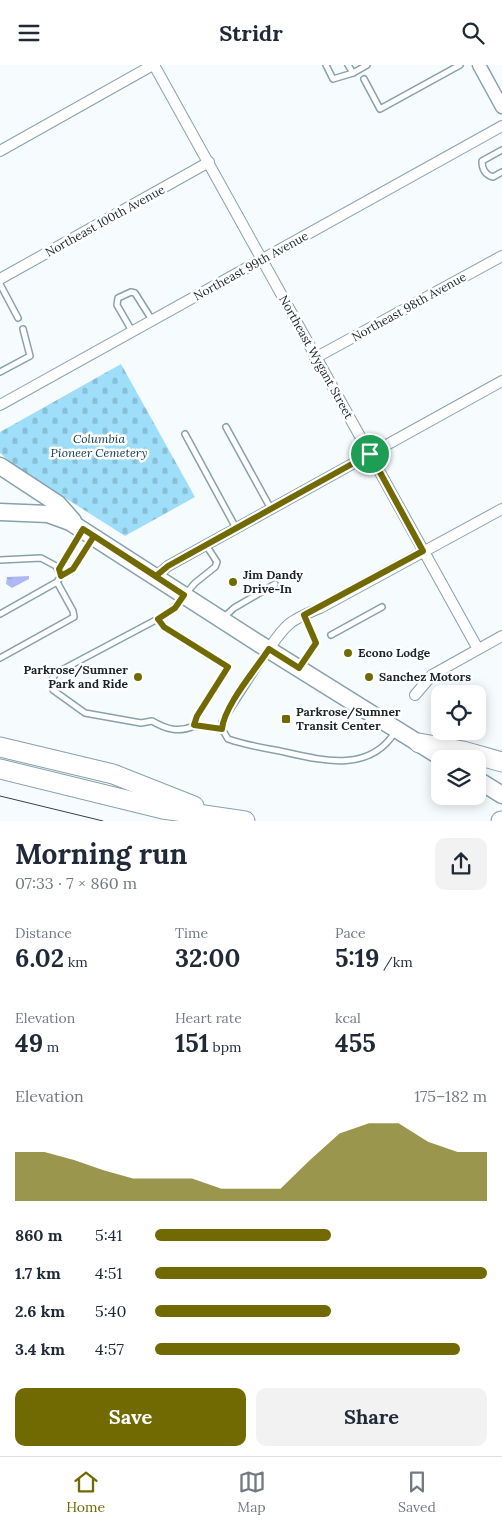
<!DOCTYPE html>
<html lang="en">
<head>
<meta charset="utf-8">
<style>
  body { margin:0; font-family:Lora,serif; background:#f2f2f3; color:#1f2937; height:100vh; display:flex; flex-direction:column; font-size:19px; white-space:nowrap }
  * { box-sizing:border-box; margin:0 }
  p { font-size:16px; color:#747a83 }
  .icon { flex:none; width:28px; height:28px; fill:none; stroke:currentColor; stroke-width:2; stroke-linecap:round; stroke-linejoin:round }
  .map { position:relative; height:756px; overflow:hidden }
  .sheet { display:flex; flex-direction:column; background:#fff; flex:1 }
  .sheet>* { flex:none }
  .controls { position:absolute; left:431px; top:620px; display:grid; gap:10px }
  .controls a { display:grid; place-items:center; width:55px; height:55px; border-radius:10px; background:#fff; box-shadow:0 2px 12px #0003; font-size:25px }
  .pin { position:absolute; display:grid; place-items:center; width:42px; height:42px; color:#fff; margin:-21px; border:2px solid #fff; border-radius:50%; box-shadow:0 1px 5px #0007 }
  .round { display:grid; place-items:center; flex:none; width:52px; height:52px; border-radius:10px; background:#f2f2f3 }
  .overview { display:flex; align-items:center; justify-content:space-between; height:85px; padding:0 15px }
  h1 { font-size:28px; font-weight:700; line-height:38px }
  .stats { display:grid; grid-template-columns:repeat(3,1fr); gap:8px; height:85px; padding:5px 15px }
  .stats div { display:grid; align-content:center }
  .stats b { font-size:25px; font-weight:700 }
  .stats small { font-size:14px; font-weight:400 }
  .stats p { font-size:14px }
  .chart { height:140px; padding:10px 15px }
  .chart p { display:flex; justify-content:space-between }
  .chart svg { width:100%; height:90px; margin-top:5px; fill:#716a03; opacity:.7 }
  .primary-button { display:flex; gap:10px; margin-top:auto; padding:10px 15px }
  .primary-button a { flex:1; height:58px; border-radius:10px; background:#716a03; color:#fff; font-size:20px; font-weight:700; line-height:58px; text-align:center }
  .primary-button a+a { background:#f2f2f3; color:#1f2937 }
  ul { padding:0 15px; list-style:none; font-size:16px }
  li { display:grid; grid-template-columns:80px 60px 1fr; align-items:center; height:38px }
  li i { height:12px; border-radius:6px; background:#716a03 }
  header { display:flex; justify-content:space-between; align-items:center; height:65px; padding:0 15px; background:#fff; font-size:22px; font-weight:700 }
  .menu { display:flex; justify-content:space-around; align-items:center; height:70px; border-top:1px solid #e0e1e3; background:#fff; font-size:14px; color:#747a83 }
  .menu a { display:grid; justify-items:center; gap:2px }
  .menu .active { color:#716a03 }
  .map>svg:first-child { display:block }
</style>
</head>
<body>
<header><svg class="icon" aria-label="menu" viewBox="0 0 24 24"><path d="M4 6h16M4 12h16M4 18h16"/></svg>Stridr<svg class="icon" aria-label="search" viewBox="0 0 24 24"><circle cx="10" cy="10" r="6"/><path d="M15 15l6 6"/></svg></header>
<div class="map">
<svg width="502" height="756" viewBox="0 0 502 756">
  <defs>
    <pattern id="cemetery-stones" width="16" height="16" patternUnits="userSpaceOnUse" patternTransform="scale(1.25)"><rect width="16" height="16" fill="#9fdef9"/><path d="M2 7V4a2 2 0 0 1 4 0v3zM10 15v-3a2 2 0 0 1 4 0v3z" fill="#88bed6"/></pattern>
    <pattern id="water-ripples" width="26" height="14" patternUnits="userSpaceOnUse" patternTransform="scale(1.25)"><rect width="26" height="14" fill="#aeb9f4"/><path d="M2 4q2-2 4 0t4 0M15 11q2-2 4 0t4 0" fill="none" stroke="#959fd1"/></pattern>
  </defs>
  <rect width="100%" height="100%" fill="#f6fcfe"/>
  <path fill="url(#cemetery-stones)" d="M 121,299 L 195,432 L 125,471 L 15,401 L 0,388 L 0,367 Z"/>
  <path fill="url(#water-ripples)" d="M 29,511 L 29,514 L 12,523 L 6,519 L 7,512 Z"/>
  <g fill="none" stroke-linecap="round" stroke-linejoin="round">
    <defs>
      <g id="service">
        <path d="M 326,0 L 333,14 L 353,8"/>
        <path d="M 348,0 L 353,8 L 367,0"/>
        <path d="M 364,14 L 380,44 L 460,0"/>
        <path d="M 502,85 L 482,96 C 482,104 485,110 493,112 L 502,107"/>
        <path d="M 0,219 L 18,253"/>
        <path d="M 132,266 L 117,240 L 118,233 L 131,227 L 135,228 L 152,255"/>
        <path d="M 0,307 L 30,291 L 23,264"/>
        <path d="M 226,362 L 271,444"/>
        <path d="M 185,369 L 236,463"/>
        <path d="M 0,495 L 41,493 L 56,501 L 61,511 L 57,517 L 0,549"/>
        <path d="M 59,504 L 81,468"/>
        <path d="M 61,511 L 73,504 L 92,474"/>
        <path d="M 223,553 L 234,543 L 275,519"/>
        <path d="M 158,554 L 164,562 L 228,602 L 197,651 L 194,661 C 178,668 166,664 152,656 L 141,658 L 85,648 L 53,625 L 51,616 L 56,608 L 169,548 L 195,518 L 215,502 L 217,497 L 206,480"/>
        <path d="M 331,570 L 382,542"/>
        <path d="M 268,586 L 222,657 L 222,664 L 228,674 C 245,680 263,683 280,686 C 320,695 369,709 395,667"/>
        <path d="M 0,593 L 74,552 L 73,546 L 57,517"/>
        <path d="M 300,602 L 316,578 L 304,550"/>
        <path d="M 194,661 L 222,664"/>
      </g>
      <g id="minor">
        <path d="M 154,0 L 478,584"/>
        <path d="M 0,86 L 153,0"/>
        <path d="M 0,214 L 209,97"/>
        <path d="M 315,293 L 502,191"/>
        <path d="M 0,340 L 502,61"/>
        <path d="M 156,511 L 168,501 L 502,316"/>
        <path d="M 269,584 C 286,558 291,555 320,543 L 502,444"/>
        <path d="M 415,630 L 432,610 L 502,571"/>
      </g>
      <path id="tertiary" d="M 479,0 L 502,42"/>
      <g id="primary">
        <path d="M 0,401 L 58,439 L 73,456"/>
        <path d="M 0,447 L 48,449 L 70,457 L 258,578 L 444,694"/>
        <path d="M 478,715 L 502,730"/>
      </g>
      <g id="motorway">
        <path d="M 419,678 L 463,686 L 502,697"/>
        <path d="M 0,682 L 113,709 L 194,741"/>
        <path d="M 0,704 L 163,744 L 245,756"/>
        <path d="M 501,756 L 502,756"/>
      </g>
    </defs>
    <use href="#service" stroke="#87a1ad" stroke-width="8"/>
    <use href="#minor" stroke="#87a1ad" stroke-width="12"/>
    <use href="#tertiary" stroke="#87a1ad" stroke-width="15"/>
    <use href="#primary" stroke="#87a1ad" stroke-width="19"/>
    <use href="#motorway" stroke="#87a1ad" stroke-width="21"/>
    <use href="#service" stroke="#fff" stroke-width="5"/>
    <use href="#minor" stroke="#fff" stroke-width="10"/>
    <use href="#tertiary" stroke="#fff" stroke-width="12"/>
    <use href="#primary" stroke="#fff" stroke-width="16"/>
    <use href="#motorway" stroke="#fff" stroke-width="19"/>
    <path stroke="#364145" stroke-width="1" d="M 0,731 L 103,756"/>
  </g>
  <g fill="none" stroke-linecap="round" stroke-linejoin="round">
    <defs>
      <path id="route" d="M 370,389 L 168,501 L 156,511 L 83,464 L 59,504 L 61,511 L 73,504 L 94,471 L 184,530 L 175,543 L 158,554 L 164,562 L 228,602 L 197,651 L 194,660 L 222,664 C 224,641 256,604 269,584 L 299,603 L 316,578 L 304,550 L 423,486 L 370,389"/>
    </defs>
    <use href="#route" stroke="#fff" stroke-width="10"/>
    <use href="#route" stroke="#716a03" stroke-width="6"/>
  </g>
  <g fill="#716a03" stroke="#fff" stroke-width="2">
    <circle cx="233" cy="517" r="5"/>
    <circle cx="348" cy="588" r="5"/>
    <circle cx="138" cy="612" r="5"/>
    <circle cx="369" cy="612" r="5"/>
    <rect x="281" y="649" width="10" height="10" rx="2.5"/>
  </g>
  <g text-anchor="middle" stroke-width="5" stroke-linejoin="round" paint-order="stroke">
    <g font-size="12" fill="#1b262a" stroke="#fff">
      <text transform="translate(105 156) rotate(-29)" y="4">Northeast 100th Avenue</text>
      <text transform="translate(251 201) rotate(-29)" y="4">Northeast 99th Avenue</text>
      <text transform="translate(409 242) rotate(-29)" y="4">Northeast 98th Avenue</text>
      <text transform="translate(316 292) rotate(61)" y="4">Northeast Wygant Street</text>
    </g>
    <g font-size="12" font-style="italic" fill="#0d3849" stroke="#fff">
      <text x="99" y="378">Columbia<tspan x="99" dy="14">Pioneer Cemetery</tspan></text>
    </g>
    <g font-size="12" font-weight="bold" fill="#1b262a" stroke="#fff" text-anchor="start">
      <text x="243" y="514">Jim Dandy<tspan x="243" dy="14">Drive-In</tspan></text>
      <text x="358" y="592">Econo Lodge</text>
      <text x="128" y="609" text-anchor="end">Parkrose/Sumner<tspan x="128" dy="14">Park and Ride</tspan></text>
      <text x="379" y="616">Sanchez Motors</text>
      <text x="296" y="651">Parkrose/Sumner<tspan x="296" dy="14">Transit Center</tspan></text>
    </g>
  </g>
</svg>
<div class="controls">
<a><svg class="icon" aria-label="locate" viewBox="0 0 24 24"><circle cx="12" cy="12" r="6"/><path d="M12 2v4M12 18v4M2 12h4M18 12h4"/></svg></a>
<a><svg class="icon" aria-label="layers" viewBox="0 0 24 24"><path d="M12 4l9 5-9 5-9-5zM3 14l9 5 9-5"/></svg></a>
</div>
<div class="pin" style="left:370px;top:389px;background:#1e9e55"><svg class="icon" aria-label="arrive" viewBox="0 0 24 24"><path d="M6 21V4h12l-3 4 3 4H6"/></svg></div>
</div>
<section class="sheet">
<div class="overview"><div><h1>Morning run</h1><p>07:33 · 7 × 860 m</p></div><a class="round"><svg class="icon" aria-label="share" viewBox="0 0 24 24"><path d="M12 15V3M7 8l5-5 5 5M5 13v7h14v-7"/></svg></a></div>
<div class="stats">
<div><p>Distance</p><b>6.02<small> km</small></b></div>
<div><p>Time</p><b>32:00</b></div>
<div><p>Pace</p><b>5:19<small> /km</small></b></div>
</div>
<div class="stats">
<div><p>Elevation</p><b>49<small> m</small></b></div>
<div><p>Heart rate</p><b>151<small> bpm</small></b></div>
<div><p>kcal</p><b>455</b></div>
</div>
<div class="chart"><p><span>Elevation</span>175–182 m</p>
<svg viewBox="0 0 160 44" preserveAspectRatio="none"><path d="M0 44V20L10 20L20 24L30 29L40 33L50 33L60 33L70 38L80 38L90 38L100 24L110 11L120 6L130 6L140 15L150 20L160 20V44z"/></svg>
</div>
<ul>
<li><b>860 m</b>5:41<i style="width:53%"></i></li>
<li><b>1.7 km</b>4:51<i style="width:100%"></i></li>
<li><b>2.6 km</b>5:40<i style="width:53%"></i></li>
<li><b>3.4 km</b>4:57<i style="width:92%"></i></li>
</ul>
<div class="primary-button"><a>Save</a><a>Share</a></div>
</section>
<nav class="menu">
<a class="active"><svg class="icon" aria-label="home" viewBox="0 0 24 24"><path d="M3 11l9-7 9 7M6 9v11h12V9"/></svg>Home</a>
<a><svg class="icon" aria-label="map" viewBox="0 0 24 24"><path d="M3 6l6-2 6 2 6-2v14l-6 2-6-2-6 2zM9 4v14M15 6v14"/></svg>Map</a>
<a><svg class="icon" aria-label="saved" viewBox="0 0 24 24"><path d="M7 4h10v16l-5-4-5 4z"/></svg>Saved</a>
</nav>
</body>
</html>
